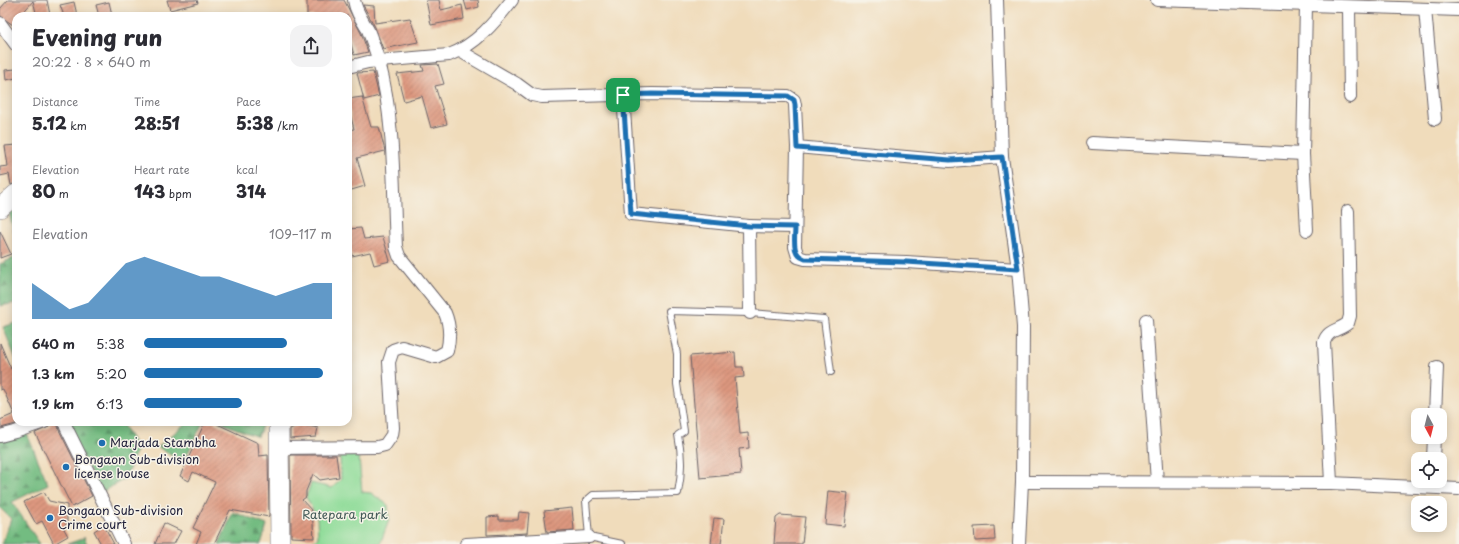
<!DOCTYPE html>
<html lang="en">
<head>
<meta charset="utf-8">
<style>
  body { margin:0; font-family:"Playpen Sans",sans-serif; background:#f2f2f3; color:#2b2b33; height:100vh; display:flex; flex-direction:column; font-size:15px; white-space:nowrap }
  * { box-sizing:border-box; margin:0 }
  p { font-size:13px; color:#7c7c81 }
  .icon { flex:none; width:22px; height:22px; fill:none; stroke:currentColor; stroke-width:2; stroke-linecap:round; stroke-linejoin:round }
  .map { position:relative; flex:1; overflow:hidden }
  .side { position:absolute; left:12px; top:12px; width:340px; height:414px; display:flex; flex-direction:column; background:#fff; border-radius:12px; box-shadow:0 2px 10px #0003 }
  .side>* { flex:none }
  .needle { width:26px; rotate:173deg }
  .tools { position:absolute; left:1411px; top:408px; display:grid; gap:8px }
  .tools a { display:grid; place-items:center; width:36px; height:36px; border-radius:8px; background:#fff; box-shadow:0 2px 10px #0003; font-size:20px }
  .pin { position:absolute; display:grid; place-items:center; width:34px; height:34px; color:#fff; margin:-17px; border-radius:8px; box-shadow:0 2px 6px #0006 }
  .round { display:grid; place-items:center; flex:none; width:42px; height:42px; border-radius:12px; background:#f2f2f3 }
  .overview { display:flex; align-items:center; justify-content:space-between; height:68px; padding:0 20px }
  h1 { font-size:22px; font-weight:800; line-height:30px }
  .stats { display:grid; grid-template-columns:repeat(3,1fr); gap:6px; height:68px; padding:4px 20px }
  .stats div { display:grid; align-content:center }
  .stats b { font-size:17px; font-weight:800 }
  .stats small { font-size:11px; font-weight:400 }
  .stats p { font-size:11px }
  .chart { height:112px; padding:8px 20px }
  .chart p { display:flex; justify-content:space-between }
  .chart svg { width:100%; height:72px; margin-top:4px; fill:#1f6fb2; opacity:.7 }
  ul { padding:0 20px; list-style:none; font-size:13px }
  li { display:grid; grid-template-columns:64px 48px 1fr; align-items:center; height:30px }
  li i { height:10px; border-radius:5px; background:#1f6fb2 }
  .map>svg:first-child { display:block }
</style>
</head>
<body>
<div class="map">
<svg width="1459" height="544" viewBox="0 0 1459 544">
  <defs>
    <pattern id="forest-firs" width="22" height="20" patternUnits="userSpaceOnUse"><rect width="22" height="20" fill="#73bc81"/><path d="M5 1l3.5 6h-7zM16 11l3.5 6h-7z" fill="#5e986b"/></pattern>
    <pattern id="building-hatch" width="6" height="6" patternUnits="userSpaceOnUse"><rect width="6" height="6" fill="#dd977f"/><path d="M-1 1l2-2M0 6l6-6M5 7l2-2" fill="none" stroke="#b37b69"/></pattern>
  </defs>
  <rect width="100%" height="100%" fill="#f7f3e8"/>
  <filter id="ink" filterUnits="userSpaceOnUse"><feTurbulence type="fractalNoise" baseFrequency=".025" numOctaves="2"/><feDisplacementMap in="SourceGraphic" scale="8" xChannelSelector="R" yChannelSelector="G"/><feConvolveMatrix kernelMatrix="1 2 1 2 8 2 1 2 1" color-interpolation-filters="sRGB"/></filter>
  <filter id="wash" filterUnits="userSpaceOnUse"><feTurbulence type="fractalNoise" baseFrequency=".012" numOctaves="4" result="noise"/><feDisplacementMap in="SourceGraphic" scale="16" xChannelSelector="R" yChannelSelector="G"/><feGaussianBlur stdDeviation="0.9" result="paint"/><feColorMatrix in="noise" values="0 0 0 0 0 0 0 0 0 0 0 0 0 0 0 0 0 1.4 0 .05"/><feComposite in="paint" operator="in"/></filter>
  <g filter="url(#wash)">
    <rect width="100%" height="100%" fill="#f0dcbb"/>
    <g fill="url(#forest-firs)" stroke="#4a6f5e">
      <path d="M 16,211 L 16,240 L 9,213 Z"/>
      <path d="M 16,257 L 16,303 L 0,306 L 0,264 Z"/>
      <path d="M 16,323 L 16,359 L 3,327 Z"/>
      <path d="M 62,422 L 121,422 L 137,448 L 126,478 L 102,492 Z"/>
      <path d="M 187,422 L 203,422 L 183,463 L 158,447 Z"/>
      <path d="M 219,422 L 263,422 L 258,437 Z"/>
      <path d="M 27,434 L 48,484 L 12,502 L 40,544 L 2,544 L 11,519 L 0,508 L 0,439 Z"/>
      <path d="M 233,512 L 267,525 L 261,544 L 219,544 Z"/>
      <path d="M 84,537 L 87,544 L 68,544 L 84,538 Z"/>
    </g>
    <path fill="#8fdc99" stroke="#587f6a" d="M 349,452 L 359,458 L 362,492 L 371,493 L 388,505 L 389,520 L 380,544 L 308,544 L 318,538 L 317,518 L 306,497 L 311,483 L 332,488 L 341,479 L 340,457 Z"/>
    <g id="blocks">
      <g fill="url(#building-hatch)">
        <path d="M 8,0 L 47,0 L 50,15 L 37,16 L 33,1 L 20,16 L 16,16 L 16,21 L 13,25 L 0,16 L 0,9 Z"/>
        <path d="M 167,0 L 197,0 L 198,3 L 170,10 Z"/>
        <path d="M 307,0 L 344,0 L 361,33 L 368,52 L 354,55 L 348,34 L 348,16 L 307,16 Z"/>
        <path d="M 426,0 L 439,0 L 441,10 L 462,5 L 464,19 L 431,25 Z"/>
        <path d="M 464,0 L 478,0 L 479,7 L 467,10 Z"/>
        <path d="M 74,2 L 77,15 L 64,16 L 60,5 Z"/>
        <path d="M 109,2 L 112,15 L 99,16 L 96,5 Z"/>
        <path d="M 363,5 L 374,6 L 375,23 L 410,18 L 418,42 L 383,49 L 375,27 Z"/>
        <path d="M 438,64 L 444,84 L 435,86 L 447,124 L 431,128 L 422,96 L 404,101 L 397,74 L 424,71 L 422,65 Z"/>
        <path d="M 16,69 L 16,78 L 6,80 L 5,70 Z"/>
        <path d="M 373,72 L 379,96 L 364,100 L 357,73 Z"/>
        <path d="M 362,97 L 371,127 L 379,127 L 385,151 L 357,158 L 365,186 L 348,191 L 348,130 L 354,129 L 348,105 L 348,99 Z"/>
        <path d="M 16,145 L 16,183 L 11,185 L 9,174 L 0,176 L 0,167 L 8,166 L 5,146 Z"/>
        <path d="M 361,228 L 364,239 L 383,237 L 390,261 L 374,265 L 370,252 L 352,256 L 348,240 L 348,229 Z"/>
        <path d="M 0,231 L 11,254 L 0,258 Z"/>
        <path d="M 0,343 L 11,369 L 16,367 L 16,424 L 1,428 L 0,420 L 14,414 L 3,389 L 0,390 Z"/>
        <path d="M 735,352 L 736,367 L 743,367 L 744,377 L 735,378 L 740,434 L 748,433 L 749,448 L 739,449 L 741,474 L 700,478 L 690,356 Z"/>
        <path d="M 51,422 L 57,422 L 59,430 L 92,496 L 72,507 L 35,433 L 49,427 Z"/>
        <path d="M 205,422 L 213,422 L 258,443 L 259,456 L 268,455 L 269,517 L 230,510 L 214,544 L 196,544 L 201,532 L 193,528 L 215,482 L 193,472 L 189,481 L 180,476 Z"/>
        <path d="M 300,424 L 318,428 L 316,437 L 290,439 L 290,429 Z"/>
        <path d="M 290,455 L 336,455 L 339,477 L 320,480 L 313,474 L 306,491 L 306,497 L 302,500 L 312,511 L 314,538 L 291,537 Z"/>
        <path d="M 828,491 L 848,493 L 844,526 L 825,524 Z"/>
        <path d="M 44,492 L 49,501 L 67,505 L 67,522 L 64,529 L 68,536 L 54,544 L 42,521 L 36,524 L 24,502 Z"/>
        <path d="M 572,508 L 574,530 L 547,532 L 544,511 Z"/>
        <path d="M 519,512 L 529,513 L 527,533 L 487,535 L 487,517 L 499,516 L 499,520 L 518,520 Z"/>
        <path d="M 780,515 L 805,517 L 802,544 L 774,544 L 776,518 Z"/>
        <path d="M 714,518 L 724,519 L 721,544 L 711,544 Z"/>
        <path d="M 164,523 L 181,531 L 174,544 L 155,544 Z"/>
        <path d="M 104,525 L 108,533 L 114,544 L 101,544 L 94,531 Z"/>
        <path d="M 994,526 L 995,540 L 975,541 L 974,527 Z"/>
      </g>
    </g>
  </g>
  <g filter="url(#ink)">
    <use href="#blocks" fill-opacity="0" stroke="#6a6368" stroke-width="1"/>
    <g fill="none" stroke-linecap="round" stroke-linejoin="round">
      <defs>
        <path id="service" d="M 622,544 L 589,537 L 586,501 L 593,495 L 678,493 C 682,474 682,454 678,435 L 684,431 L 677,384 L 677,354 L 669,311 L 750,313 L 824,319 L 831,372"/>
        <g id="minor">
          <path d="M 997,0 L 1002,157 L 1018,269 L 1023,327 L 1022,482 L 1019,544"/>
          <path d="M 1157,0 L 1459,10"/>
          <path d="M 1306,5 L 1303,154 L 1307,230"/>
          <path d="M 1349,7 L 1350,97"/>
          <path d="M 1425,9 L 1435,119"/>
          <path d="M 0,23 L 16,45"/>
          <path d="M 460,51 L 517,84 L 532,95 L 542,97 L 652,94 L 788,96 L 794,100 L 795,105 L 797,147 L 950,161 L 1002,157"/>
          <path d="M 348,67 L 368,62 L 449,55 C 476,45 495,22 512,0"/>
          <path d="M 623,95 L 631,214 L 749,226"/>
          <path d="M 1092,143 L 1303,154"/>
          <path d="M 797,147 L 795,247 L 798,257 L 805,259 L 906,262 L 1018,269"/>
          <path d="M 750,313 L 749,226 L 795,227"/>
          <path d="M 1146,320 L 1157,482"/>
          <path d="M 1435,415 L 1437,367"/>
          <path d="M 65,422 L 66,427 L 124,544"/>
          <path d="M 0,436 L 15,432 L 44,422"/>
          <path d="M 280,448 L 377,447 L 385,445 L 392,435 L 393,428 L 389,362 L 393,350 L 402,347 L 436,357 L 447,351 C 450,339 450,325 445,313 L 399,256 L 396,247 C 393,186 395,121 379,62 C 376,52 372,40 368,30 C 362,20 356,12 354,0"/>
          <path d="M 1433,459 L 1434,437"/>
          <path d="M 1022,482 L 1331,483 L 1459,489"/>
          <path d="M 1331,483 L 1324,342 C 1328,329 1339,331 1348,323 L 1350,316 L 1348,211"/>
          <path d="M 466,544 L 589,537"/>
        </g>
        <g id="primary">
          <path d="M 0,208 L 16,194"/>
          <path d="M 279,422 L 280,544"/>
        </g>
      </defs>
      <use href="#service" stroke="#6a6368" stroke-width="8"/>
      <use href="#minor" stroke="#6a6368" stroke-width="14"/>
      <use href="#primary" stroke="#6a6368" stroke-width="20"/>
      <use href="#service" stroke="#fff" stroke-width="6"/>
      <use href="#minor" stroke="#fff" stroke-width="12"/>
      <use href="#primary" stroke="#fff" stroke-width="19"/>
    </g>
  </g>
  <g fill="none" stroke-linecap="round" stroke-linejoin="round" filter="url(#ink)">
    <defs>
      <path id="route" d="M 652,94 L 788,96 L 794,100 L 795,105 L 797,148 L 950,160 L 1002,157 L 1018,269 L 906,262 L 805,259 C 791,254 795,240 795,227 L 749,226 L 631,214 L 623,95 Z"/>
    </defs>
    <use href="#route" stroke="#fff" stroke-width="8"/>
    <use href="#route" stroke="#1f6fb2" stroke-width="5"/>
  </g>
  <g fill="#1f6fb2" stroke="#f7f3e8" stroke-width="1.5">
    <circle cx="102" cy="443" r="4"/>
    <circle cx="66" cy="467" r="4"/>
    <circle cx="50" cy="518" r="4"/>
  </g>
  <g text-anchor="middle" stroke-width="3" stroke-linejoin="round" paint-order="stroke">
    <g font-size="12" fill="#22223b" stroke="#f7f3e8" text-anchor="start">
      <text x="110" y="447">Marjada Stambha</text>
      <text x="74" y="464">Bongaon Sub-division<tspan x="74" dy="14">license house</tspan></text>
      <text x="58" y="515">Bongaon Sub-division<tspan x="58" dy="14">Crime court</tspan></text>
    </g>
    <g font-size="12" fill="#435a57" stroke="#f7f3e8">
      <text x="345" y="519">Ratepara park</text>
    </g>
  </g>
</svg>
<div class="tools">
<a><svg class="needle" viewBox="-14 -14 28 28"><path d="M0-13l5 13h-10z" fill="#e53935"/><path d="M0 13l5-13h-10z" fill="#7c7c81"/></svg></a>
<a><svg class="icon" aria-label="locate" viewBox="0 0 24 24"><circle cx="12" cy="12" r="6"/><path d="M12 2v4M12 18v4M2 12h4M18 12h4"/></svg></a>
<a><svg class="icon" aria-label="layers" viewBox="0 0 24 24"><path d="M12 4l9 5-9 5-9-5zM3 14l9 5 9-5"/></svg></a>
</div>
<div class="pin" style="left:623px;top:95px;background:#1e9e55"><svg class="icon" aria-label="arrive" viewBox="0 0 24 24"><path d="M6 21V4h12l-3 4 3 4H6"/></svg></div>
<section class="side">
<div class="overview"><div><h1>Evening run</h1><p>20:22 · 8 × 640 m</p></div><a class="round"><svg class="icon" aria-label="share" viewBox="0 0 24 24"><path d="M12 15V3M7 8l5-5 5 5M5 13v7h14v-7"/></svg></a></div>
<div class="stats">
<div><p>Distance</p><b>5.12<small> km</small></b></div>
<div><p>Time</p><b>28:51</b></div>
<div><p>Pace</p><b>5:38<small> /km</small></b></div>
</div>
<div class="stats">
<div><p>Elevation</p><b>80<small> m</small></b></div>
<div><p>Heart rate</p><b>143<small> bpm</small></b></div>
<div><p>kcal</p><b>314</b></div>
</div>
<div class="chart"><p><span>Elevation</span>109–117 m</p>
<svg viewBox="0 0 160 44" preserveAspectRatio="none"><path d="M0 44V22L10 30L20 38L30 34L40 22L50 10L60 6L70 10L80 14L90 18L100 18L110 22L120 26L130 30L140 26L150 22L160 22V44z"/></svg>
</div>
<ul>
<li><b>640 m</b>5:38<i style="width:76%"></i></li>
<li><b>1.3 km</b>5:20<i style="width:95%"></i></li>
<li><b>1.9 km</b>6:13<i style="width:52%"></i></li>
</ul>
</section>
</div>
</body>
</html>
